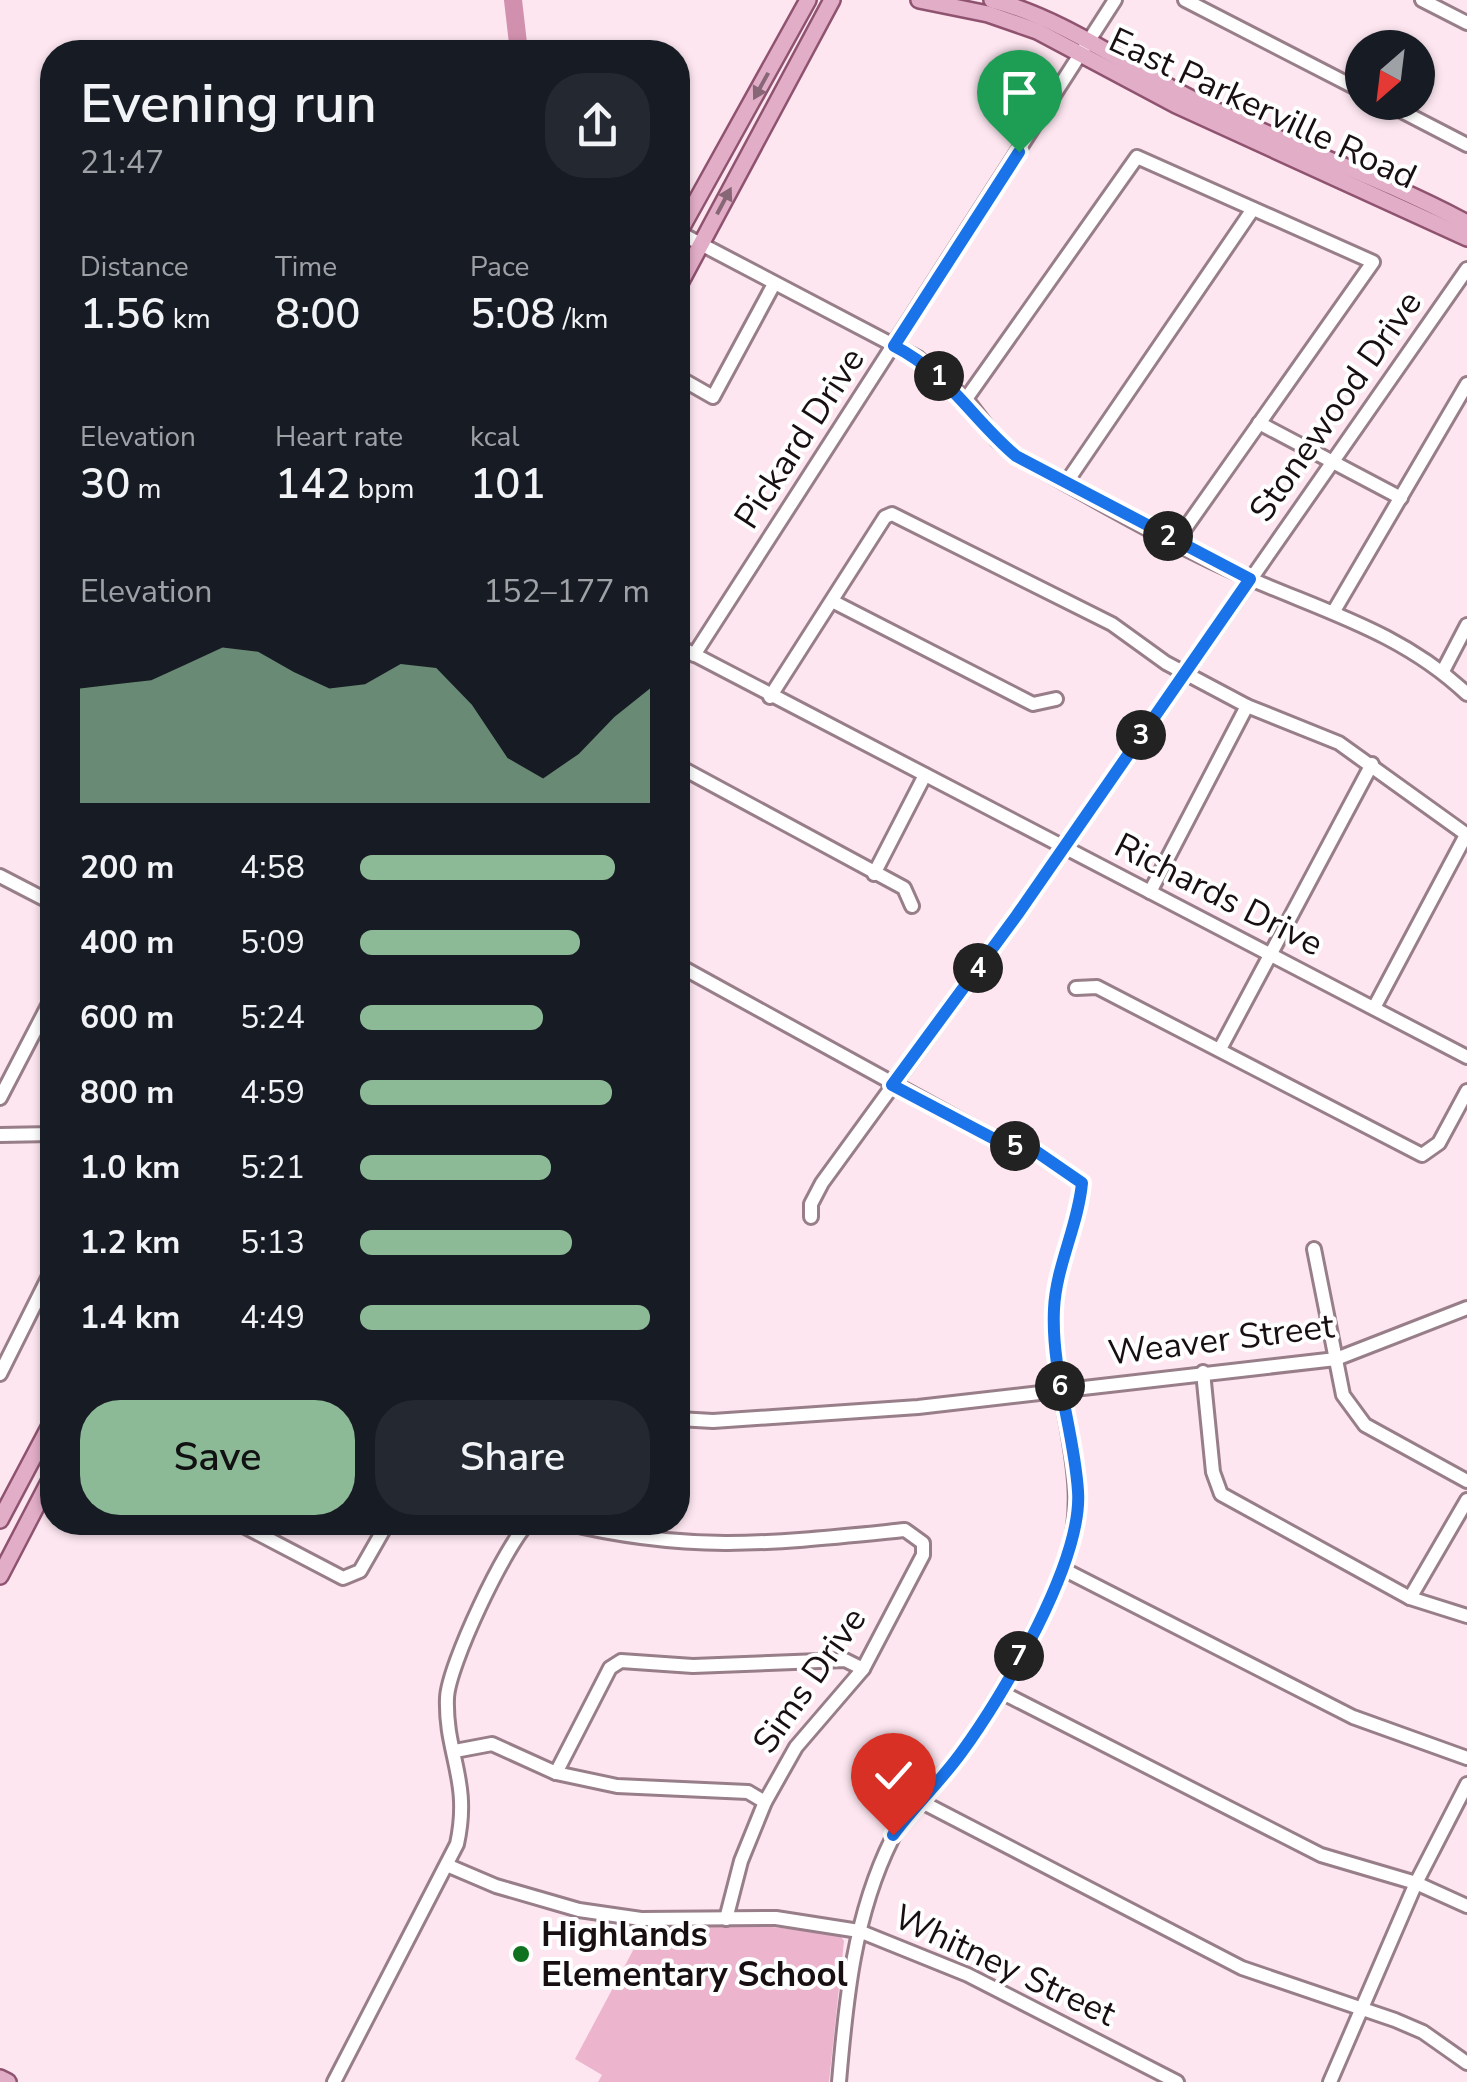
<!DOCTYPE html>
<html lang="en">
<head>
<meta charset="utf-8">
<style>
  body { margin:0; font-family:"Nunito Sans",sans-serif; background:#242831; color:#f1f3f6; height:100vh; display:flex; flex-direction:column; font-size:38px; white-space:nowrap }
  * { box-sizing:border-box; margin:0 }
  p { font-size:32px; color:#9ea1a6 }
  .icon { flex:none; width:55px; height:55px; fill:none; stroke:currentColor; stroke-width:2; stroke-linecap:round; stroke-linejoin:round }
  .map { position:relative; flex:1; overflow:hidden }
  .drawer { position:absolute; left:40px; top:40px; width:650px; height:1495px; display:flex; flex-direction:column; background:#171b24; border-radius:40px; box-shadow:0 2px 8px #0004 }
  .drawer>* { flex:none }
  .needle { width:65px; rotate:208deg }
  .buttons { position:absolute; left:1345px; top:30px; display:grid; gap:20px }
  .buttons a { display:grid; place-items:center; width:90px; height:90px; border-radius:50%; background:#171b24; box-shadow:0 2px 8px #0004; font-size:50px }
  .pin { position:absolute; display:grid; place-items:center; width:85px; height:85px; color:#fff; margin:-102px -42px; border-radius:50% 50% 50% 0; rotate:-45deg; box-shadow:0 0 10px #0007 }
  .pin .icon { rotate:45deg }
  .km { position:absolute; width:50px; height:50px; margin:-25px; border-radius:50%; background:#222; color:#fff; font-size:28px; line-height:50px; text-align:center }
  .round { display:grid; place-items:center; flex:none; width:105px; height:105px; border-radius:40px; background:#242831 }
  .summary { display:flex; align-items:center; justify-content:space-between; height:170px; padding:0 40px }
  h1 { font-size:55px; font-weight:600; line-height:75px }
  .figures { display:grid; grid-template-columns:repeat(3,1fr); gap:15px; height:170px; padding:10px 40px }
  .figures div { display:grid; align-content:center }
  .figures b { font-size:42px; font-weight:600 }
  .figures small { font-size:28px; font-weight:400 }
  .figures p { font-size:28px }
  .chart { height:280px; padding:20px 40px }
  .chart p { display:flex; justify-content:space-between }
  .chart svg { width:100%; height:180px; margin-top:10px; fill:#8cb996; opacity:.7 }
  .button { display:flex; gap:20px; margin-top:auto; padding:20px 40px }
  .button a { flex:1; height:115px; border-radius:40px; background:#8cb996; color:#111; font-size:40px; font-weight:600; line-height:115px; text-align:center }
  .button a+a { background:#242831; color:#f1f3f6 }
  ul { padding:0 40px; list-style:none; font-size:32px }
  li { display:grid; grid-template-columns:160px 120px 1fr; align-items:center; height:75px }
  li i { height:25px; border-radius:12px; background:#8cb996 }
  .map>svg:first-child { display:block }
</style>
</head>
<body>
<div class="map">
<svg width="1467" height="2082" viewBox="0 0 1467 2082">
  <rect width="100%" height="100%" fill="#fde6f0"/>
  <path fill="#ecb4cd" d="M 734,1923 L 839,1934 L 844,1941 L 829,2082 L 598,2082 L 602,2075 L 575,2059 L 646,1926 Z"/>
  <g fill="none" stroke-linecap="round" stroke-linejoin="round">
    <path stroke="#d190ae" stroke-width="18" d="M 513,0 L 519,52"/>
    <defs>
      <g id="minor">
        <path d="M 1185,0 L 1362,91"/>
        <path d="M 1422,0 L 1467,23"/>
        <path d="M 1384,102 L 1467,145"/>
        <path d="M 678,232 L 918,358 L 966,399 L 997,440 L 1016,456 C 1093,498 1172,546 1253,580 C 1330,613 1405,635 1467,694"/>
        <path d="M 678,377 L 713,397 L 774,284"/>
        <path d="M 966,399 L 1137,157 L 1373,262 L 1177,540"/>
        <path d="M 1259,423 L 1401,498"/>
        <path d="M 1066,483 L 1253,209"/>
        <path d="M 832,601 L 1033,704 L 1056,699"/>
        <path d="M 1334,611 L 1467,384"/>
        <path d="M 678,646 L 1467,1057"/>
        <path d="M 694,655 L 1115,0"/>
        <path d="M 1443,671 L 1467,625"/>
        <path d="M 770,697 L 885,517 L 892,514 L 1112,624 L 1166,663 L 1247,706 L 1339,743 L 1467,835"/>
        <path d="M 678,766 L 904,888 L 912,906"/>
        <path d="M 874,874 L 925,775"/>
        <path d="M 0,876 L 52,903"/>
        <path d="M 1150,892 L 1247,706"/>
        <path d="M 678,965 L 1000,1142 L 1037,1152 L 1082,1183 C 1077,1226 1056,1266 1054,1309 C 1049,1397 1099,1485 1062,1571 C 1036,1633 1001,1695 963,1750 C 941,1781 908,1804 892,1839 C 854,1915 846,1999 839,2082"/>
        <path d="M 1076,988 L 1097,987 L 1422,1155 L 1439,1143 L 1467,1091"/>
        <path d="M 1375,1006 L 1466,835"/>
        <path d="M 1220,1049 L 1372,764"/>
        <path d="M 0,1098 L 52,998"/>
        <path d="M 0,1135 L 52,1134"/>
        <path d="M 811,1217 L 811,1204 L 822,1183 L 1017,915 L 1467,269"/>
        <path d="M 1314,1249 L 1343,1395 L 1365,1425 L 1467,1481"/>
        <path d="M 1203,1372 L 1213,1472 L 1221,1494 L 1410,1598 L 1467,1616"/>
        <path d="M 0,1374 L 52,1270"/>
        <path d="M 678,1419 L 713,1421 L 918,1407 L 1336,1359 L 1467,1308"/>
        <path d="M 236,1522 L 343,1578 L 360,1571 L 388,1522"/>
        <path d="M 562,1522 C 690,1554 776,1543 905,1530 L 923,1543 L 923,1555 L 863,1669 L 796,1747 L 765,1802 L 741,1861 L 726,1919"/>
        <path d="M 1063,1569 L 1353,1717 L 1467,1758"/>
        <path d="M 1410,1598 L 1467,1500"/>
        <path d="M 1001,1692 L 1321,1855 L 1416,1883 L 1467,1906"/>
        <path d="M 455,1751 L 492,1744 L 556,1773 L 617,1786 L 748,1792 L 765,1802"/>
        <path d="M 556,1773 L 610,1668 L 621,1661 L 693,1666 L 845,1660 L 863,1669"/>
        <path d="M 918,1800 L 1242,1968 L 1395,2020 L 1423,2032 L 1467,2063"/>
        <path d="M 449,1866 L 496,1886 L 579,1910 L 641,1919 L 776,1918 L 859,1931 L 968,1975 L 1177,2082"/>
        <path d="M 334,2082 L 457,1844 C 471,1780 445,1754 447,1698 C 448,1666 506,1544 529,1522"/>
        <path d="M 1330,2082 L 1416,1883 L 1467,1784"/>
      </g>
      <g id="major">
        <path d="M 919,0 L 988,14 L 1037,31 L 1176,105 L 1467,238"/>
        <path d="M 992,0 C 1065,19 1129,68 1196,101 C 1285,145 1379,176 1467,223"/>
        <path d="M 678,234 L 808,0"/>
        <path d="M 678,287 L 832,0"/>
        <path d="M 0,1520 L 52,1422"/>
        <path d="M 0,1576 L 52,1476"/>
        <path d="M 0,2078 L 8,2082"/>
      </g>
    </defs>
    <use href="#minor" stroke="#987e89" stroke-width="18"/>
    <use href="#major" stroke="#8f5370" stroke-width="20"/>
    <use href="#minor" stroke="#fff" stroke-width="12"/>
    <use href="#major" stroke="#e2adc7" stroke-width="15"/>
  </g>
  <defs><path id="oneway-solid" d="M-6-.8H1V-3.2L6.5 0L1 3.2V.8H-6Z" transform="scale(2.5)"/></defs>
  <g fill="#876676">
    <use href="#oneway-solid" transform="translate(761 86) rotate(119)"/>
    <use href="#oneway-solid" transform="translate(724 201) rotate(-62)"/>
  </g>
  <g fill="none" stroke-linecap="round" stroke-linejoin="round">
    <defs>
      <path id="route" d="M 893,1835 C 914,1806 940,1782 961,1753 C 1003,1696 1083,1561 1078,1491 C 1074,1430 1051,1371 1054,1309 C 1056,1266 1078,1226 1082,1183 L 1037,1152 L 1000,1142 L 892,1085 L 1017,915 L 1250,579 L 1016,456 C 972,419 949,374 894,346 L 1019,152"/>
    </defs>
    <use href="#route" stroke="#fff" stroke-width="20"/>
    <use href="#route" stroke="#1a73e8" stroke-width="12"/>
  </g>
  <circle fill="#107221" stroke="#fff" stroke-width="4" cx="521" cy="1954" r="10"/>
  <g text-anchor="middle" stroke-width="8" stroke-linejoin="round" paint-order="stroke">
    <g font-size="35" fill="#180f13" stroke="#fff">
      <text transform="translate(1263 108) rotate(25)" y="12">East Parkerville Road</text>
      <text transform="translate(1335 406) rotate(-55)" y="12">Stonewood Drive</text>
      <text transform="translate(799 438) rotate(-57)" y="12">Pickard Drive</text>
      <text transform="translate(1219 894) rotate(27)" y="12">Richards Drive</text>
      <text transform="translate(1221 1339) rotate(-7)" y="12">Weaver Street</text>
      <text transform="translate(809 1680) rotate(-55)" y="12">Sims Drive</text>
      <text transform="translate(1005 1965) rotate(25)" y="12">Whitney Street</text>
    </g>
    <g font-size="35" font-weight="bold" fill="#180f13" stroke="#fff" text-anchor="start">
      <text x="541" y="1946">Highlands<tspan x="541" dy="40">Elementary School</tspan></text>
    </g>
  </g>
</svg>
<div class="buttons">
<a><svg class="needle" viewBox="-14 -14 28 28"><path d="M0-13l5 13h-10z" fill="#e53935"/><path d="M0 13l5-13h-10z" fill="#9ea1a6"/></svg></a>
</div>
<div class="pin" style="left:1019px;top:152px;background:#1e9e55"><svg class="icon" aria-label="arrive" viewBox="0 0 24 24"><path d="M6 21V4h12l-3 4 3 4H6"/></svg></div>
<div class="pin" style="left:893px;top:1835px;background:#d93025"><svg class="icon" aria-label="check" viewBox="0 0 24 24"><path d="M5 12l5 5 9-10"/></svg></div>
<b class="km" style="left:939px;top:376px">1</b>
<b class="km" style="left:1168px;top:536px">2</b>
<b class="km" style="left:1141px;top:735px">3</b>
<b class="km" style="left:978px;top:968px">4</b>
<b class="km" style="left:1015px;top:1146px">5</b>
<b class="km" style="left:1060px;top:1386px">6</b>
<b class="km" style="left:1019px;top:1656px">7</b>
<section class="drawer">
<div class="summary"><div><h1>Evening run</h1><p>21:47</p></div><a class="round"><svg class="icon" aria-label="share" viewBox="0 0 24 24"><path d="M12 15V3M7 8l5-5 5 5M5 13v7h14v-7"/></svg></a></div>
<div class="figures">
<div><p>Distance</p><b>1.56<small> km</small></b></div>
<div><p>Time</p><b>8:00</b></div>
<div><p>Pace</p><b>5:08<small> /km</small></b></div>
</div>
<div class="figures">
<div><p>Elevation</p><b>30<small> m</small></b></div>
<div><p>Heart rate</p><b>142<small> bpm</small></b></div>
<div><p>kcal</p><b>101</b></div>
</div>
<div class="chart"><p><span>Elevation</span>152–177 m</p>
<svg viewBox="0 0 160 44" preserveAspectRatio="none"><path d="M0 44V16L10 15L20 14L30 10L40 6L50 7L60 12L70 16L80 15L90 10L100 11L110 20L120 33L130 38L140 32L150 23L160 16V44z"/></svg>
</div>
<ul>
<li><b>200 m</b>4:58<i style="width:88%"></i></li>
<li><b>400 m</b>5:09<i style="width:76%"></i></li>
<li><b>600 m</b>5:24<i style="width:63%"></i></li>
<li><b>800 m</b>4:59<i style="width:87%"></i></li>
<li><b>1.0 km</b>5:21<i style="width:66%"></i></li>
<li><b>1.2 km</b>5:13<i style="width:73%"></i></li>
<li><b>1.4 km</b>4:49<i style="width:100%"></i></li>
</ul>
<div class="button"><a>Save</a><a>Share</a></div>
</section>
</div>
</body>
</html>
